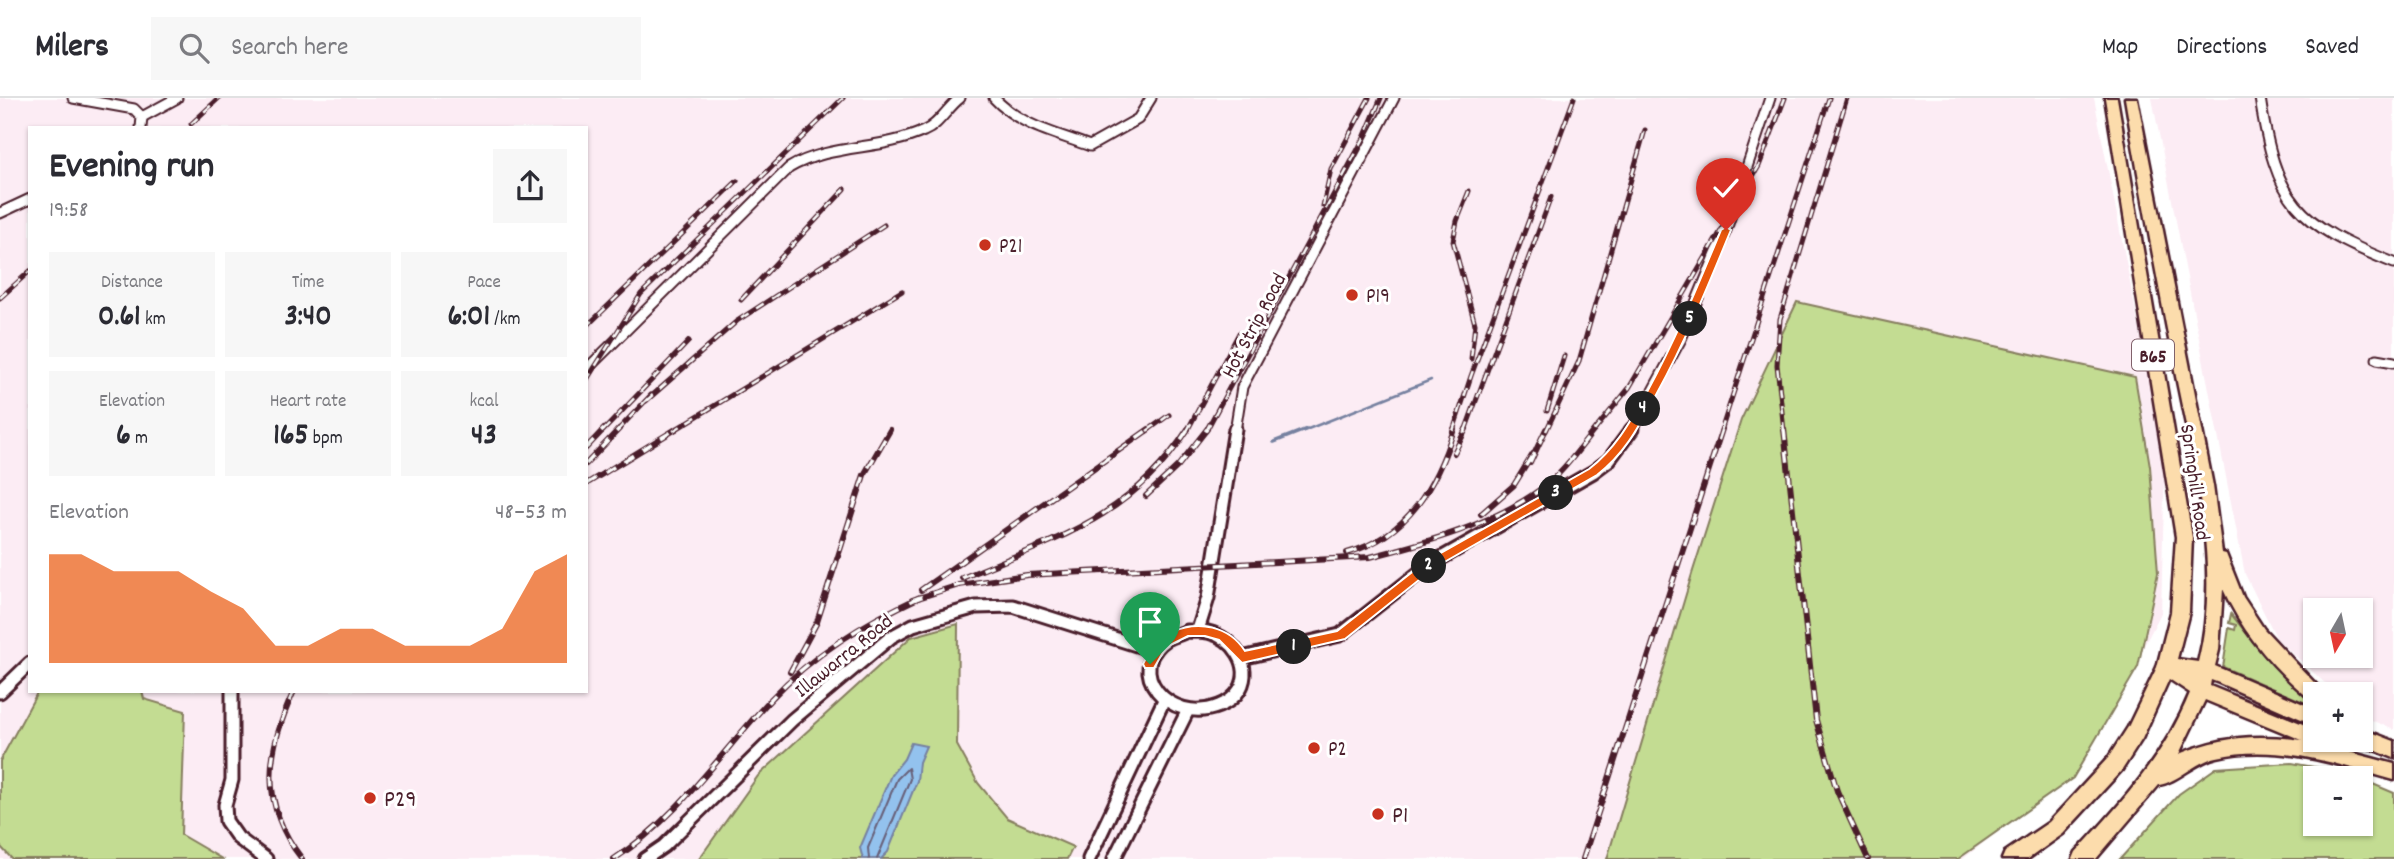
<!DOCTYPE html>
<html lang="en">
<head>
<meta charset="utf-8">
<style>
  body { margin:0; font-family:Dekko,sans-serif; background:#f7f7f7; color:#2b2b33; height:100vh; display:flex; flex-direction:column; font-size:26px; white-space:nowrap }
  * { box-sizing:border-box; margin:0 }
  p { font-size:23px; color:#7c7c81 }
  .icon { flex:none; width:38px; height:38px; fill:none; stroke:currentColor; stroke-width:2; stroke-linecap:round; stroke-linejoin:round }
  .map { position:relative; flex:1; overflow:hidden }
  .sheet { position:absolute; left:28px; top:28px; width:560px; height:567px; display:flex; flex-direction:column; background:#fff; border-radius:0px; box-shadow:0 2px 5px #0004 }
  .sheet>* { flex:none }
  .needle { width:46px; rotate:189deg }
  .controls { position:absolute; left:2303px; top:500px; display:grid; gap:14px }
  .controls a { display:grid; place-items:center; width:70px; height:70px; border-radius:0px; background:#fff; box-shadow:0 2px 5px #0004; font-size:35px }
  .pin { position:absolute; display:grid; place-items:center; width:60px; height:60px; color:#fff; margin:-72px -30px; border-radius:50% 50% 50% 0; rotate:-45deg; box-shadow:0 0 7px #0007 }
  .pin .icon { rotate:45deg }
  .km { position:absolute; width:35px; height:35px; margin:-18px; border-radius:50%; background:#222; color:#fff; font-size:19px; line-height:35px; text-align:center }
  .round { display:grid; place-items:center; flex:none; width:74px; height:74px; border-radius:0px; background:#f7f7f7 }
  .headline { display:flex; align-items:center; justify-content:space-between; height:119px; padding:0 21px }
  h1 { font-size:38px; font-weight:800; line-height:52px }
  .metrics { display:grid; grid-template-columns:repeat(3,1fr); gap:10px; height:119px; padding:7px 21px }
  .metrics div { display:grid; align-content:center; border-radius:0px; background:#f7f7f7; text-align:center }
  .metrics b { font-size:30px; font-weight:800 }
  .metrics small { font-size:19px; font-weight:400 }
  .metrics p { font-size:19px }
  .chart { height:196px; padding:14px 21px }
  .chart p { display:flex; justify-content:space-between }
  .chart svg { width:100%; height:126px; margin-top:7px; fill:#ea580c; opacity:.7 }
  header { display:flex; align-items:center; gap:42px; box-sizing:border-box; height:98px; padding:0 35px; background:#fff; border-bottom:2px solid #e1e1e2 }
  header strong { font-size:33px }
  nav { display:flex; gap:38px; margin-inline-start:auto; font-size:24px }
  .search { width:490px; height:63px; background:#f7f7f7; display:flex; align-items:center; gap:18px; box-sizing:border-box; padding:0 24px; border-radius:0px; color:#7c7c81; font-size:26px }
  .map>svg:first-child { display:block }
</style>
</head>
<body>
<header>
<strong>Milers</strong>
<div class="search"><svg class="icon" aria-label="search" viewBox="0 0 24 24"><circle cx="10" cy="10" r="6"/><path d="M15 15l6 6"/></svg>Search here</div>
<nav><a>Map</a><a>Directions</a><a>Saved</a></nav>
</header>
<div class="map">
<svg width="2394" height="761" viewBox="0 0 2394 761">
  <rect width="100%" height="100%" fill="#fff"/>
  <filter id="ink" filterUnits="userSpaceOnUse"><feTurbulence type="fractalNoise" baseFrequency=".0143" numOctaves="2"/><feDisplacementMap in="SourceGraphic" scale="14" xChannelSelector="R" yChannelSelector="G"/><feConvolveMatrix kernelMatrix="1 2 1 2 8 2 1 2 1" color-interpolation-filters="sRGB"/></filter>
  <g filter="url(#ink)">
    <g fill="#fcecf4" fill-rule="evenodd">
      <path d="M 0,0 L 2094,0 L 2165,363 L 2161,515 L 2083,666 L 1963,761 L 0,761 ZM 30,30 L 586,30 L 586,593 L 30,593 Z"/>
      <path d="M 2152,0 L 2394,0 L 2394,632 L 2369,621 L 2361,615 L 2361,597 L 2338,597 L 2277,541 L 2245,476 ZM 2315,513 L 2361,513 L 2361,558 L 2315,558 Z"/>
    </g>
    <g fill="#c3dc92" stroke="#867e5e" stroke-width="2">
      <path d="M 1797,204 L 2135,279 L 2150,368 L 2158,475 L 2138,569 L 2073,680 L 1958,761 L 1607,761 L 1692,476 L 1741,322 Z"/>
      <path d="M 2231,516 L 2266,560 L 2315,603 L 2315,609 L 2223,569 L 2229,530 L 2235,532 L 2236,527 L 2229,525 Z"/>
      <path d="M 958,526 L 957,647 L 978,685 L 1007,720 L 1073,749 L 1067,761 L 699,761 L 758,678 L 911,539 Z"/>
      <path d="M 38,593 L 142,593 L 144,601 L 185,613 L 181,737 L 222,761 L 12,761 L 0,748 L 0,663 Z"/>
      <path d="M 2292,665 L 2345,675 L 2359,681 L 2315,681 L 2315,726 L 2361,726 L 2361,681 L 2394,695 L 2394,761 L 2120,761 L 2179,696 L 2216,670 Z"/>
    </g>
    <path fill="#93c2ee" stroke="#7681a0" stroke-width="2" d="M 911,645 L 926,648 L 919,664 L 917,683 L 888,754 L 881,761 L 863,761 L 860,750 L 891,677 L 904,661 Z"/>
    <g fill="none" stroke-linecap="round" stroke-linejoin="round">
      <path stroke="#676079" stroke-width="2" d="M 869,761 L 868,750 L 897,681 L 908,670 L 910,681 L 877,761"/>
      <path stroke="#7681a0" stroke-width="2.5" d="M 1303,333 L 1431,282"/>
      <path stroke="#7681a0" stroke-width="3.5" d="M 1274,344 L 1307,331"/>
      <defs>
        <g id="minor-far1">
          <path d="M 73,0 L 134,11 L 142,19 L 141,30"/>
          <path d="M 994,0 C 1020,28 1055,35 1090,48 L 1138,21 L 1151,0"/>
          <path d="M 2260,0 C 2276,105 2296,126 2394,165"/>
          <path d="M 142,19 L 177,0"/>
          <path d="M 0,115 L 30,101"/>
          <path d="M 2377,261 L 2394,264"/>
          <path d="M 586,272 L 789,70 C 831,45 880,53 924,33 C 939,27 947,10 960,0"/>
          <path d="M 1235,333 L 1242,289 L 1394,0"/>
          <path d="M 1631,333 L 1681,241 L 1726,132 L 1770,0"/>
        </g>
        <g id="minor">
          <path d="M 1198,532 L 1208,500 L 1235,331"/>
          <path d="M 1187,533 C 1194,533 1202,533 1208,534 C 1233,540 1253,567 1240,591 C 1235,599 1227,605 1219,608 C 1169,628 1122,571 1167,541 C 1173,538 1181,536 1187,533 Z"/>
          <path d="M 1242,560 L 1340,537 L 1429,467 L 1593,374 L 1609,362 L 1632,331"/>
          <path d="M 232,593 L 232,682 L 225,707 L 226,723 L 238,740 L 266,761"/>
          <path d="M 0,594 L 30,565"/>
          <path d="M 645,761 L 664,748 L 792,622 L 891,539 L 913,527 L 976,509 L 1013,508 L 1155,553"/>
          <path d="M 1089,761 L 1164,602"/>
          <path d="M 1114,761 L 1188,612"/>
        </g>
        <g id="primary">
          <path d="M 2105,0 L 2117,0 L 2192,439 L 2189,514 L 2177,561 L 2198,564 C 2223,467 2192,363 2174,268 C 2157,179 2140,90 2125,0 L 2137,0 L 2213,388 L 2222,455 L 2226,456 L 2243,499 L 2264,531 L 2326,597 L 2315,597 L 2315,604 L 2311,602 C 2274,571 2243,536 2223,491 L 2219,552 L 2215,568 L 2315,611 L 2315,627 L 2219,585 L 2211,582 L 2210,588 L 2315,631 L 2315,642 L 2323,642 L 2319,646 L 2394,666 L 2394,682 C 2337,666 2276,645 2217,659 C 2195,664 2178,684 2159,687 L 2096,761 L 2073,761 L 2076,754 C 2121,706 2165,657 2190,595 L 2169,581 L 2142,641 L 2122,672 L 2063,736 L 2028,761 L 2002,761 L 2005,754 L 2049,724 L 2108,660 L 2128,629 L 2157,569 L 2171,514 L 2176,439 ZM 2205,602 L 2302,642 C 2255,636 2223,638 2179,656 Z"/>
          <path d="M 2361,630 L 2394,643 L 2394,660 L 2354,644 L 2361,642 Z"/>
        </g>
      </defs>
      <use href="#minor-far1" stroke="#4a1f2b" stroke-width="13"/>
      <use href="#minor" stroke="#4a1f2b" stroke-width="17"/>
      <use href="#primary" stroke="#4a1f2b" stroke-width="5"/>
      <use href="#minor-far1" stroke="#fff" stroke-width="9"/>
      <use href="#minor" stroke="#fff" stroke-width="11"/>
      <use href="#primary" fill="#fcdcac" fill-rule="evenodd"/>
      <defs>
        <g id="rail-far1">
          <path d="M 191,26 L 219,0"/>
          <path d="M 1469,93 L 1457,123 L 1453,143 L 1475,226 L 1471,261"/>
          <path d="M 1323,108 L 1331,71 L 1369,0"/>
          <path d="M 0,200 L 30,173"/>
          <path d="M 741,202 L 845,91"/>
          <path d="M 586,229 L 737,83"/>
          <path d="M 586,283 L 641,196 L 843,0"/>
          <path d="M 646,303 L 737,223 L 884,127"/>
          <path d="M 1547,313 L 1564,258"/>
          <path d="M 603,333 L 689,243"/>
          <path d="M 617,333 L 651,297"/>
          <path d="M 673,333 L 902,193"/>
          <path d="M 1147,333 L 1169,317"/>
          <path d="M 1187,333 L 1239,235"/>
          <path d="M 1206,333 L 1364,40 L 1381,0"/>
          <path d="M 1453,333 L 1471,278 L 1574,0"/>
          <path d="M 1465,333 L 1551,99"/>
          <path d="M 1546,333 L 1579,263 L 1645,32"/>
          <path d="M 1594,333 L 1629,290 L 1759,68 L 1785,0"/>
          <path d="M 1721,333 L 1829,0"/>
          <path d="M 1784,333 L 1777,267 L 1780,221 L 1847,0"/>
        </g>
        <g id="rail">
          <path d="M 1784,331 L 1816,622 L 1837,693 L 1868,761"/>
          <path d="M 586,350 L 604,331"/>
          <path d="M 1454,355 L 1466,331"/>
          <path d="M 1530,365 L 1546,331"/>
          <path d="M 586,366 L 619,331"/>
          <path d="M 586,386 L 676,331"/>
          <path d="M 1146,398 L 1178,368 L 1207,331"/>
          <path d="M 1481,416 L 1514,387 L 1533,356"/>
          <path d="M 1347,455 C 1408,438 1436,388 1454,331"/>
          <path d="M 962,480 C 1055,441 1130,421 1188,331"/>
          <path d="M 921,492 L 1149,331"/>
          <path d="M 912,502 L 959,487 L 1027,477 L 1370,459 C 1428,444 1492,427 1541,391 C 1562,376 1579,351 1595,331"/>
          <path d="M 790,574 L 817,524 L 864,377 L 890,332"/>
          <path d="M 294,593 C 266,653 259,706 302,761"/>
          <path d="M 614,761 C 679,719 719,657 771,601 C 813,556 864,525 920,499"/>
          <path d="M 1583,761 L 1722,331"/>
        </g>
      </defs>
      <use href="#rail-far1" stroke="#4a1f2b" stroke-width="5"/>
      <use href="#rail" stroke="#4a1f2b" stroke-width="6"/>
      <use href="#rail-far1" stroke="#fff" stroke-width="2.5" stroke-dasharray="9" stroke-linecap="butt"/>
      <use href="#rail" stroke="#fff" stroke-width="3.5" stroke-dasharray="11" stroke-linecap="butt"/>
    </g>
  </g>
  <path fill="#ea580c" stroke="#fff" stroke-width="2" d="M 1726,129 L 1731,132 C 1708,188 1686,242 1657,295 C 1640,326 1626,355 1597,377 L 1434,470 L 1345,541 L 1242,565 L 1219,542 L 1205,538 L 1188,538 L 1166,549 L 1154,570 L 1145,570 L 1143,566 C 1147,559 1151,547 1157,542 C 1160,538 1168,536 1172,534 C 1198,522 1229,528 1245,553 L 1337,533 L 1425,464 L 1589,371 C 1616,350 1630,324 1647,294 C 1676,241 1698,187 1721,132 Z"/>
  <g fill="#c8321e" stroke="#fff" stroke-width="2.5">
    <circle cx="985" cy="147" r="7"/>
    <circle cx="1352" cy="197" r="7"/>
    <circle cx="1314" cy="650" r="7"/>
    <circle cx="370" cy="700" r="7"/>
    <circle cx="1378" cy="716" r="7"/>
  </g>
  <g text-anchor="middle" stroke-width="6" stroke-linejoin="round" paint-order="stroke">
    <rect fill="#fff" stroke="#80626b" stroke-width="2" x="2132" y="241.5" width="42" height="31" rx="5"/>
    <g font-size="19" font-weight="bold" fill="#4a1f2b">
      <text x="2153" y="264">B65</text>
    </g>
    <g font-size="21" fill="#4a1f2b" stroke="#fff" text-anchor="start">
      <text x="999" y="154">P21</text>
      <text x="1366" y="204">P19</text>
      <text x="1328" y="657">P2</text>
    </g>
    <g font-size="21" fill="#4a1f2b" stroke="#fff">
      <text transform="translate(1253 227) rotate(-62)" y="7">Hot Strip Road</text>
      <text transform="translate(2196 384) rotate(82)" y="7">Springhill Road</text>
      <text transform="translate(843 557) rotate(-39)" y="7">Illawarra Road</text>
    </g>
    <g font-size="24" fill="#4a1f2b" stroke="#fff" text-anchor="start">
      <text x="384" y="708">P29</text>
      <text x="1392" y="724">P1</text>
    </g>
  </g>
</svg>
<div class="controls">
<a><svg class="needle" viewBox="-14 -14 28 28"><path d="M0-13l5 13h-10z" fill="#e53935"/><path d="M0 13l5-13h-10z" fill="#7c7c81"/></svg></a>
<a>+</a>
<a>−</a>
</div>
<div class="pin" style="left:1150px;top:566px;background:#1e9e55"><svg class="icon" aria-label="arrive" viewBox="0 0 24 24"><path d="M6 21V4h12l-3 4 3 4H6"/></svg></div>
<div class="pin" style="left:1726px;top:132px;background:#d93025"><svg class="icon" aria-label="check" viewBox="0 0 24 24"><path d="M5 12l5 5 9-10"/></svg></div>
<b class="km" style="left:1294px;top:549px">1</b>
<b class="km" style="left:1429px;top:468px">2</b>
<b class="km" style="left:1556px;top:395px">3</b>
<b class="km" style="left:1643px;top:311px">4</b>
<b class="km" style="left:1690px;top:221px">5</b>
<section class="sheet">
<div class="headline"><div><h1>Evening run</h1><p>19:58</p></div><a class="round"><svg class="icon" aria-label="share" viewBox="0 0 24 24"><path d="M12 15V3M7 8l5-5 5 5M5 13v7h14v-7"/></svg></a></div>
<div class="metrics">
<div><p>Distance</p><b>0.61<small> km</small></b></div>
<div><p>Time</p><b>3:40</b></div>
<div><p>Pace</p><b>6:01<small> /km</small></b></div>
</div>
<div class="metrics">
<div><p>Elevation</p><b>6<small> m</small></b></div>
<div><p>Heart rate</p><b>165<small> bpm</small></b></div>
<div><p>kcal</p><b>43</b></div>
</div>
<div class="chart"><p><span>Elevation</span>48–53 m</p>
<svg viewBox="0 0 160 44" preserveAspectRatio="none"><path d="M0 44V6L10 6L20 12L30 12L40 12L50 19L60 25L70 38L80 38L90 32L100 32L110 38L120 38L130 38L140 32L150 12L160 6V44z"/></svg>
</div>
</section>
</div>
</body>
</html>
